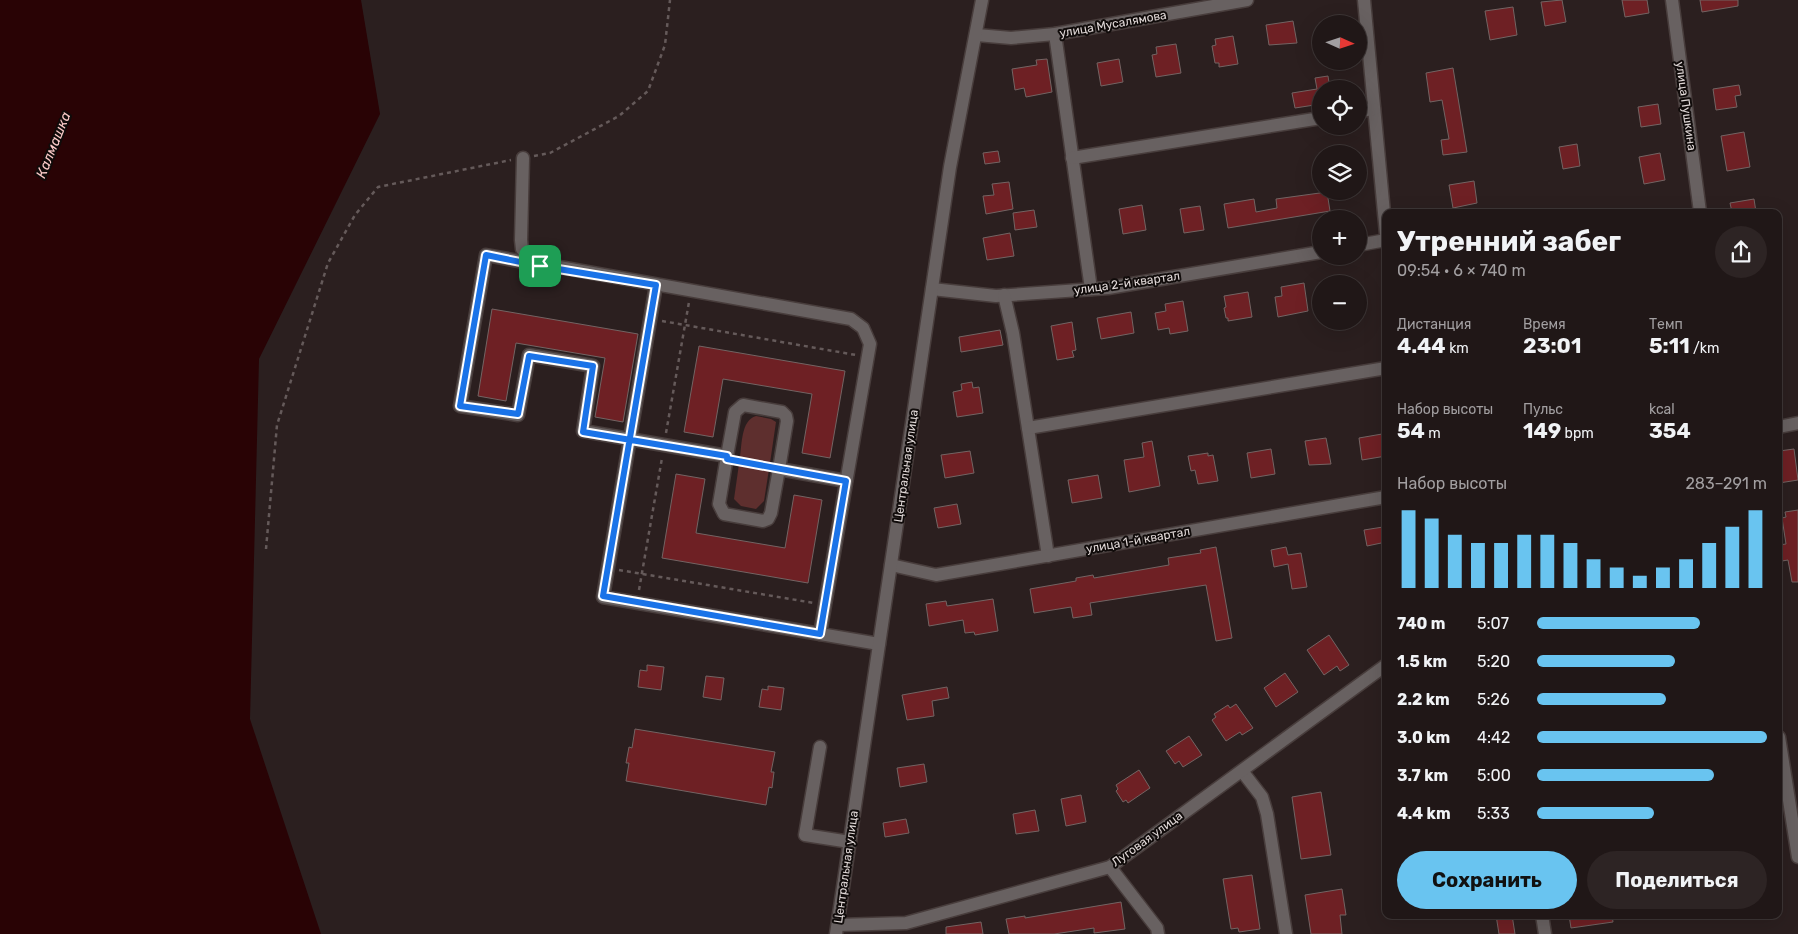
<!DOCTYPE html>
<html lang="ru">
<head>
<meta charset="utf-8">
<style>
  body { margin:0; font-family:Rubik,sans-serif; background:#2d2424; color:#f1f3f6; height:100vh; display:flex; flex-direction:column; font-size:19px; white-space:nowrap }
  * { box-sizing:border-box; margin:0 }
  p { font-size:16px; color:#a29fa1 }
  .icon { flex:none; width:28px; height:28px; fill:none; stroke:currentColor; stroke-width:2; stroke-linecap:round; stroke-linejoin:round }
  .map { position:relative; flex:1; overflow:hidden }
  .details { position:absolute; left:1382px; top:209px; width:400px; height:710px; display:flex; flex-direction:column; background:#201717; border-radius:10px; box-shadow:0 5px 20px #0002,0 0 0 1px #3d3636 }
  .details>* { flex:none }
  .needle { width:32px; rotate:93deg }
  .tools { position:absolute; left:1312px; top:15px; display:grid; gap:10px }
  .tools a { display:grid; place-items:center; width:55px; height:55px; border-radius:50%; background:#201717; box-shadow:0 5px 20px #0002,0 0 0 1px #3d3636; font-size:25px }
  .pin { position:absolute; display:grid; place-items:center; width:42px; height:42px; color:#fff; margin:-21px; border-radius:10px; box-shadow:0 2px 8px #0006 }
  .round { display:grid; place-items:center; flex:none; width:52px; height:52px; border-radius:26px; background:#2d2424 }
  .headline { display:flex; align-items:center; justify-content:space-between; height:85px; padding:0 15px }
  h1 { font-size:28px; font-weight:700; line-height:38px }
  .stats { display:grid; grid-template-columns:repeat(3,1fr); gap:8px; height:85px; padding:5px 15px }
  .stats div { display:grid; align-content:center }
  .stats b { font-size:21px; font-weight:700 }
  .stats small { font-size:14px; font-weight:400 }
  .stats p { font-size:14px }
  .chart { height:140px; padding:10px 15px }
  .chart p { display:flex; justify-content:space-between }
  .chart svg { width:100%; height:90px; margin-top:5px; stroke:#69c4f0; stroke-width:6 }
  .cta { display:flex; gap:10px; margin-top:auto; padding:10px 15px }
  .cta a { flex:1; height:58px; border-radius:30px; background:#69c4f0; color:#111; font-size:20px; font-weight:700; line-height:58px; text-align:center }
  .cta a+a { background:#2d2424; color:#f1f3f6 }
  ul { padding:0 15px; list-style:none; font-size:16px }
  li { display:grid; grid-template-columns:80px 60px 1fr; align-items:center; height:38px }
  li i { height:12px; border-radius:6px; background:#69c4f0 }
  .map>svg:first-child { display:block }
</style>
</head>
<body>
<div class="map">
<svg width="1798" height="934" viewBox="0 0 1798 934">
  <rect width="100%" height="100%" fill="#2b1f1f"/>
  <g fill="#5e2f2e">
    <path d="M 756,416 L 771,419 L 776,422 L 770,463 L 740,457 C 742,445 741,420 756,416 Z"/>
    <path d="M 739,464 L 769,469 L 764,501 L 756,509 L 741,506 L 734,499 Z"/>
  </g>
  <path fill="#290305" d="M 0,0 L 361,0 L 380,114 L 259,359 L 250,719 L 321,934 L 0,934 Z"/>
  <g fill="#6e2024" stroke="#736463">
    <path d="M 1562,0 L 1566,22 L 1545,26 L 1541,2 Z"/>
    <path d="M 1622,0 L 1647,0 L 1649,13 L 1625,17 Z"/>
    <path d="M 1700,0 L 1738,0 L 1738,6 L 1702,12 Z"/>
    <path d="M 1513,7 L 1517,35 L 1490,40 L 1485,11 Z"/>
    <path d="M 1293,21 L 1297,43 L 1269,45 L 1266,25 Z"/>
    <path d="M 1233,36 L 1238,64 L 1219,67 L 1219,63 L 1215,63 L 1212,46 L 1216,45 L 1215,39 Z"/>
    <path d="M 1176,44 L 1181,73 L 1156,77 L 1152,55 L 1157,54 L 1156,47 Z"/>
    <path d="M 1047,59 L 1052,92 L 1026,97 L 1024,88 L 1015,90 L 1012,69 L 1037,65 L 1036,60 Z"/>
    <path d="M 1119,59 L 1123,82 L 1101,86 L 1097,63 Z"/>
    <path d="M 1453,68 L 1467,152 L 1443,155 L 1441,140 L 1449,139 L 1442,100 L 1430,102 L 1426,73 Z"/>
    <path d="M 1328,76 L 1330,89 L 1321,89 L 1321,104 L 1295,108 L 1292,93 L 1317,89 L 1315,78 Z"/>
    <path d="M 1739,85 L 1741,95 L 1735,96 L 1737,107 L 1716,110 L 1713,89 Z"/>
    <path d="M 1658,104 L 1661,124 L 1641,127 L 1638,107 Z"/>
    <path d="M 1744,132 L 1750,167 L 1727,171 L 1721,136 Z"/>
    <path d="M 1577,144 L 1580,166 L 1563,169 L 1559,147 Z"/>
    <path d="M 998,151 L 1000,162 L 985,164 L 983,153 Z"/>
    <path d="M 1660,153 L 1665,180 L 1644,184 L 1639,157 Z"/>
    <path d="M 1474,181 L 1477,203 L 1453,208 L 1449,185 Z"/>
    <path d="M 1009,182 L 1013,209 L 986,214 L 983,196 L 994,195 L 992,184 Z"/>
    <path d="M 1327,192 L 1330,211 L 1228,228 L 1224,204 L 1254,199 L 1256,212 L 1277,208 L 1276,199 Z"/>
    <path d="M 1754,199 L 1756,212 L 1732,212 L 1730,203 Z"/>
    <path d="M 1142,205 L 1146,230 L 1123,234 L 1119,209 Z"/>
    <path d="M 1200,206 L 1204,230 L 1184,233 L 1180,209 Z"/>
    <path d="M 1034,210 L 1037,227 L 1015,230 L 1013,213 Z"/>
    <path d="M 1010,233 L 1014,256 L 987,260 L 983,238 Z"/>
    <path d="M 1304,283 L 1308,311 L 1278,317 L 1275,297 L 1282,296 L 1281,287 Z"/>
    <path d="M 1248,292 L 1252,317 L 1228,321 L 1228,318 L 1226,318 L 1224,308 L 1226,307 L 1224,296 Z"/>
    <path d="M 1183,301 L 1188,331 L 1170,334 L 1169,328 L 1158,330 L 1155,313 L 1166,311 L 1165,304 Z"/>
    <path d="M 492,309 L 638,334 L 623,422 L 595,417 L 605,358 L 516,343 L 506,401 L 478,396 Z"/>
    <path d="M 1131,312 L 1134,333 L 1101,339 L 1097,318 Z"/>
    <path d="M 1072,322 L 1076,350 L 1072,351 L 1074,357 L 1057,360 L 1051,326 Z"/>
    <path d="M 1000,330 L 1003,345 L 961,352 L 959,337 Z"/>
    <path d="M 699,346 L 845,371 L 830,458 L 802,453 L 812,394 L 723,379 L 713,437 L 684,432 Z"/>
    <path d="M 972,382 L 973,388 L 979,387 L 983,413 L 957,417 L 953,392 L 962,390 L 961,384 Z"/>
    <path d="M 1382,434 L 1386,456 L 1362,460 L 1359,438 Z"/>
    <path d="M 1326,438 L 1331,464 L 1309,465 L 1305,441 Z"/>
    <path d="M 1152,441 L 1160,486 L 1129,492 L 1124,460 L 1144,457 L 1142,443 Z"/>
    <path d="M 1271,449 L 1275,474 L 1251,478 L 1247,453 Z"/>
    <path d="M 1794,449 L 1798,480 L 1779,483 L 1779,451 Z"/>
    <path d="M 970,451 L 974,473 L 945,478 L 941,455 Z"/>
    <path d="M 1208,453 L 1208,456 L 1213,455 L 1218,481 L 1198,484 L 1195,470 L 1191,471 L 1188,456 Z"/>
    <path d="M 676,474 L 705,479 L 696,533 L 785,548 L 794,495 L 822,500 L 808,583 L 662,558 Z"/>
    <path d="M 1098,475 L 1102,498 L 1072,503 L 1068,480 Z"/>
    <path d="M 957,504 L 961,524 L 938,528 L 934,508 Z"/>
    <path d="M 1798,510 L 1798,582 L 1792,582 L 1788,560 L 1782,561 L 1779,545 L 1786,544 L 1782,518 L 1786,517 L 1785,512 Z"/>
    <path d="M 1383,527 L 1386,542 L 1367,546 L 1364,530 Z"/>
    <path d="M 1216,547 L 1232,638 L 1216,641 L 1206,585 L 1090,603 L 1092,615 L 1073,618 L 1071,607 L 1034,613 L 1030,589 L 1076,581 L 1076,578 L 1093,575 L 1094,578 L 1169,565 L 1168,558 L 1201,553 L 1200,550 Z"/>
    <path d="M 1286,547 L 1288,555 L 1301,553 L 1307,587 L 1292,589 L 1288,564 L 1274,567 L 1271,550 Z"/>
    <path d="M 993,599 L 998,631 L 975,635 L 974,632 L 965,633 L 963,620 L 929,626 L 926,604 L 946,601 L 947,606 Z"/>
    <path d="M 1329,635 L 1349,665 L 1340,671 L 1337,666 L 1324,675 L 1307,650 Z"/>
    <path d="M 647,665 L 664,667 L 661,690 L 638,687 L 640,670 L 647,671 Z"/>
    <path d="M 1285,673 L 1298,692 L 1276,707 L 1264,688 Z"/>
    <path d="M 706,676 L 724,678 L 721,700 L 703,697 Z"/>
    <path d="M 768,686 L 784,688 L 781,710 L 759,707 L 762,689 L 768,690 Z"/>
    <path d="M 947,687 L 949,698 L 932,701 L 934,716 L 907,720 L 902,695 Z"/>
    <path d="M 1236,704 L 1253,728 L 1242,735 L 1240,732 L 1226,741 L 1212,720 L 1216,717 L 1214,714 L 1228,705 L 1230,708 Z"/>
    <path d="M 635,729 L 775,752 L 771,772 L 774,772 L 772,788 L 769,787 L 766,805 L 626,781 L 629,763 L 626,763 L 629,747 L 632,748 Z"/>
    <path d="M 1189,736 L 1202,755 L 1183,767 L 1179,761 L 1175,764 L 1166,751 Z"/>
    <path d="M 924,764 L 927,782 L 900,787 L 897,768 Z"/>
    <path d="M 1139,770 L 1150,788 L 1128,803 L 1126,800 L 1123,802 L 1116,791 L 1118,789 L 1116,785 Z"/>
    <path d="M 1321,792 L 1331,855 L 1301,859 L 1292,797 Z"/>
    <path d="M 1081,795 L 1086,822 L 1066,826 L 1061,799 Z"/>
    <path d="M 1035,810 L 1039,831 L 1016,834 L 1013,814 Z"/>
    <path d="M 906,819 L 909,833 L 885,837 L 883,823 Z"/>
    <path d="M 1252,875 L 1260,929 L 1239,932 L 1238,928 L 1231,929 L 1223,879 Z"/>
    <path d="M 1342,889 L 1346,915 L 1340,915 L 1342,934 L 1311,934 L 1305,895 Z"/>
    <path d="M 1121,902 L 1125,929 L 1094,933 L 1094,928 L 1054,934 L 1009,934 L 1006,919 L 1025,916 L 1025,918 Z"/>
    <path d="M 1496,915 L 1512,915 L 1515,934 L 1499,934 Z"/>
    <path d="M 1569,915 L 1612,915 L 1613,922 L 1571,928 Z"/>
    <path d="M 981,922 L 983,934 L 946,934 L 946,927 Z"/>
  </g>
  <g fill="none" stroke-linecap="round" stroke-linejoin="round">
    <defs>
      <g id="minor">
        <path d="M 1364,0 L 1386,234"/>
        <path d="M 1672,0 L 1700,212"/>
        <path d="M 1055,34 L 1091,289"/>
        <path d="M 977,35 L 1011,38 L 1055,34 L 1247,0"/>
        <path d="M 1359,111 L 1374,109"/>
        <path d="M 523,158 L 521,240 L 522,249 L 531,262 L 851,319 L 863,328 L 870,344 L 820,634"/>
        <path d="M 1072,158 L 1321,118"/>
        <path d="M 1359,245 L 1386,240"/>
        <path d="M 540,265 L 486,255 L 460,406 L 518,415 L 529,355 L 593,366 L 583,431 L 727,456 L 735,412 L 743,405 L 782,412 L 786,416 L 787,421 L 779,469 L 846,481"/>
        <path d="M 656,285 L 603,597 L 879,644"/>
        <path d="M 932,289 L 996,296 L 1108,288 L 1321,252"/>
        <path d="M 1004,295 L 1013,333 L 1048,556"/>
        <path d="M 1779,427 L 1798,423"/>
        <path d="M 1028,428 L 1386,368"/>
        <path d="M 727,456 L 719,504 L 724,514 L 763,521 L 768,519 L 771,513 L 779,469"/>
        <path d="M 891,565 L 936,575 L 1386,497"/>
        <path d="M 1779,737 L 1798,857"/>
        <path d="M 820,747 L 805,835 L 850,842"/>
        <path d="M 1242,771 L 1262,797 L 1267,814 L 1286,934"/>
        <path d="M 1110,867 L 1157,928 L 1158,934"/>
        <path d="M 1542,915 L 1545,934"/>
        <path d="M 838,925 L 906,923 L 1110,867 L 1386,665"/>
        <path d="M 836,934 L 950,167 L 982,0"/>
      </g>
    </defs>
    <use href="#minor" stroke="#483d3c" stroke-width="15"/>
    <g stroke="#655a5a" stroke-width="2.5" stroke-dasharray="4 4" stroke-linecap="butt">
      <path d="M 534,156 L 550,153 L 619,116 L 648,91 L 665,45 L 670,0"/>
      <path d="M 662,321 L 856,355"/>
      <path d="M 666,433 L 689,302"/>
      <path d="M 739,461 L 768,466"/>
      <path d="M 266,549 L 277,425 L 328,263 L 355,215 L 378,187 L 511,160"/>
      <path d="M 619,570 L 814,603"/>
      <path d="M 639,590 L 662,458"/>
    </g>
    <use href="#minor" stroke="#686161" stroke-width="12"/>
  </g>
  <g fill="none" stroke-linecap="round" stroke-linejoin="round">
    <defs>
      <path id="route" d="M 540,266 L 656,285 C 638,389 621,493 603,596 L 820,634 L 846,481 L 727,459 L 727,456 L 583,432 L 593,366 L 529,356 L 518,414 L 460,406 L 486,255 L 540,266"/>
    </defs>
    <use href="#route" stroke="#fff" stroke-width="10"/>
    <use href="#route" stroke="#1a73e8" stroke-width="6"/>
  </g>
  <g text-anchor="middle" stroke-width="4" stroke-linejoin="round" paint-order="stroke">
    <g font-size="12" fill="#e0d8d7" stroke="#100b0a">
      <text transform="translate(1113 24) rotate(-10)" y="4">улица Мусалямова</text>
      <text transform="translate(1686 106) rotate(82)" y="4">улица Пушкина</text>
      <text transform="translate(1127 283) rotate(-8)" y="4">улица 2-й квартал</text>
      <text transform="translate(906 466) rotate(-82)" y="4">Центральная улица</text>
      <text transform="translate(1138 540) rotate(-10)" y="4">улица 1-й квартал</text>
      <text transform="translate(1147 839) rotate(-36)" y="4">Луговая улица</text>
      <text transform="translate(846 867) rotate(-82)" y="4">Центральная улица</text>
    </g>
    <g font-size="14" font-style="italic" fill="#fbcac8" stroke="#100b0a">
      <text transform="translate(53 145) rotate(-68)" y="5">Калмашка</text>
    </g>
  </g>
</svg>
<div class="tools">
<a><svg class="needle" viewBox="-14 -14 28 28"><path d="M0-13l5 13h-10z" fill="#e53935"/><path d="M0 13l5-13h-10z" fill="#a29fa1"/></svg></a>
<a><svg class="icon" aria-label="locate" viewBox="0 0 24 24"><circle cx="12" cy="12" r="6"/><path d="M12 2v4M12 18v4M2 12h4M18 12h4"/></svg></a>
<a><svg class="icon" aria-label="layers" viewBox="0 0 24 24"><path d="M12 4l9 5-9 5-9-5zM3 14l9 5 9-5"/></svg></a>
<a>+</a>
<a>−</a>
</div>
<div class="pin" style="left:540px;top:266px;background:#1e9e55"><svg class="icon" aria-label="arrive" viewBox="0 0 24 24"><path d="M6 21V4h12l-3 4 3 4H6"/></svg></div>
<section class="details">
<div class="headline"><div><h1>Утренний забег</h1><p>09:54 · 6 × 740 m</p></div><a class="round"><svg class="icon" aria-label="share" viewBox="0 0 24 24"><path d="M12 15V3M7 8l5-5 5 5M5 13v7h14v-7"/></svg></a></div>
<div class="stats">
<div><p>Дистанция</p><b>4.44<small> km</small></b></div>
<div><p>Время</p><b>23:01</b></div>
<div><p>Темп</p><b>5:11<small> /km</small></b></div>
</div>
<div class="stats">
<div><p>Набор высоты</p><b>54<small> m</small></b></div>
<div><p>Пульс</p><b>149<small> bpm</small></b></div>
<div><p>kcal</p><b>354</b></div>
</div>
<div class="chart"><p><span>Набор высоты</span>283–291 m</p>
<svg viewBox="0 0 160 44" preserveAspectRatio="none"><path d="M5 44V6M15 44V10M25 44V18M35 44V22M45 44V22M55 44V18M65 44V18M75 44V22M85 44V30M95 44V34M105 44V38M115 44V34M125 44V30M135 44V22M145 44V14M155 44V6"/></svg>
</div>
<ul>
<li><b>740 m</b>5:07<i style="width:71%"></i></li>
<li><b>1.5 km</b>5:20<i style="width:60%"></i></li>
<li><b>2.2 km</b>5:26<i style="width:56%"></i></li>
<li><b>3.0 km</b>4:42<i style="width:100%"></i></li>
<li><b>3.7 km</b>5:00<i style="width:77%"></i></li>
<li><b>4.4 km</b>5:33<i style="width:51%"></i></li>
</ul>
<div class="cta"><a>Сохранить</a><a>Поделиться</a></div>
</section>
</div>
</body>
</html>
